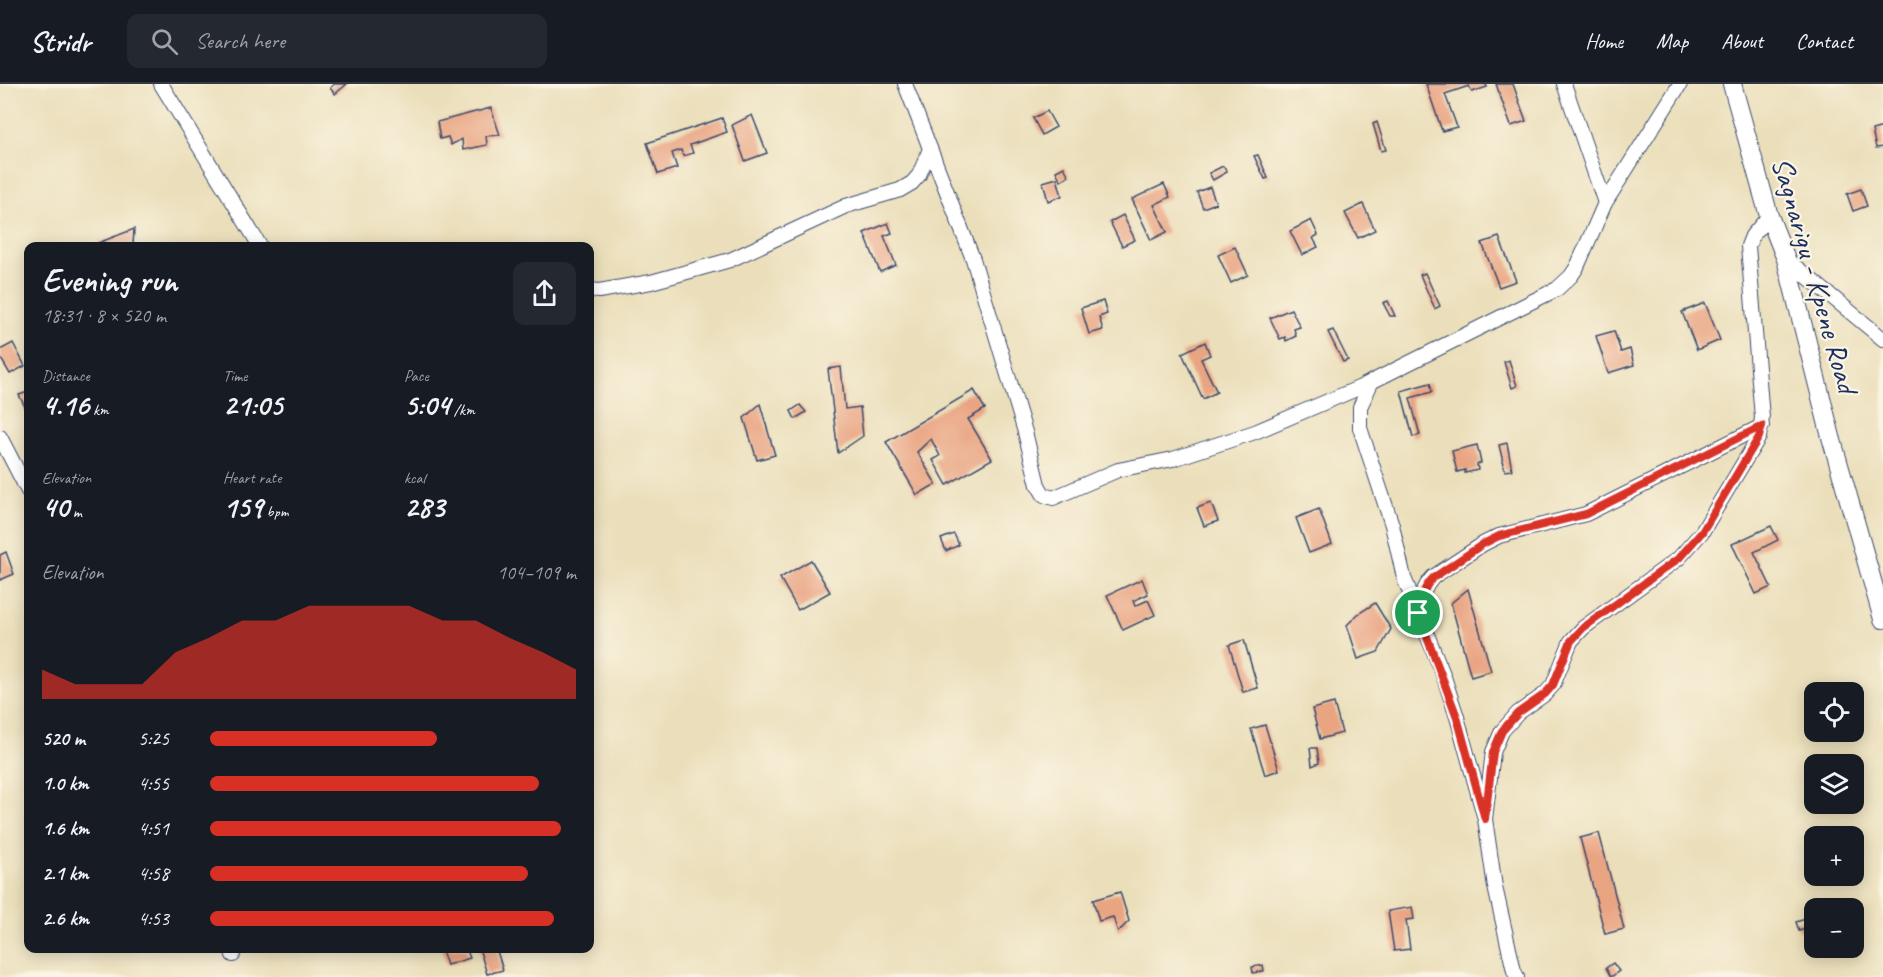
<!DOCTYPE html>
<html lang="en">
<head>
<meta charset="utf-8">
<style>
  body { margin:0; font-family:Caveat,sans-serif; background:#242831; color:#f1f3f6; height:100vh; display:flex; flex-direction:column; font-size:22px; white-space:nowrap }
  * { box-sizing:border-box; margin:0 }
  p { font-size:20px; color:#9ea1a6 }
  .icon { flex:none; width:33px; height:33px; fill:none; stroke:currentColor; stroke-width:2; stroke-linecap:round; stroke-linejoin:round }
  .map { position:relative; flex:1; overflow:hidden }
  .side { position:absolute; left:24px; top:158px; width:570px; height:711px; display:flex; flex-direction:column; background:#171b24; border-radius:12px; box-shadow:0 3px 15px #0003 }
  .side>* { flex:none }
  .buttons { position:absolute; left:1804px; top:598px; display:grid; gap:12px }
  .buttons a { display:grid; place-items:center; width:60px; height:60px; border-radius:12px; background:#171b24; box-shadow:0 3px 15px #0003; font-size:30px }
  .pin { position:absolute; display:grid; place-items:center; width:51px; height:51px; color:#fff; margin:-26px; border:3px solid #fff; border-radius:50%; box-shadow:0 2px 6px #0007 }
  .round { display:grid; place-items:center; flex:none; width:63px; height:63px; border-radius:12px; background:#242831 }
  .summary { display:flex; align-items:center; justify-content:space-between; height:102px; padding:0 18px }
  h1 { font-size:33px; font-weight:700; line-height:45px }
  .stats { display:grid; grid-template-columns:repeat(3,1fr); gap:9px; height:102px; padding:6px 18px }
  .stats div { display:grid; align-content:center }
  .stats b { font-size:30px; font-weight:700 }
  .stats small { font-size:16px; font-weight:400 }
  .stats p { font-size:16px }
  .chart { height:168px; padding:12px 18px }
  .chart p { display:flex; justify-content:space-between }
  .chart svg { width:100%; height:108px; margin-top:6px; fill:#d93025; opacity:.7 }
  ul { padding:0 18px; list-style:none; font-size:20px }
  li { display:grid; grid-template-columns:96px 72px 1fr; align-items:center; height:45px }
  li i { height:15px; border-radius:8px; background:#d93025 }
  header { display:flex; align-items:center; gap:36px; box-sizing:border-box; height:84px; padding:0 30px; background:#171b24; border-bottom:2px solid #363941 }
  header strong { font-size:28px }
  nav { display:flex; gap:33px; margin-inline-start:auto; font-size:21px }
  .search { width:420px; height:54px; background:#242831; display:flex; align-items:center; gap:15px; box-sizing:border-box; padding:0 21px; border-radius:12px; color:#9ea1a6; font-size:22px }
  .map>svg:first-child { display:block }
</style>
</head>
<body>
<header>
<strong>Stridr</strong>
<div class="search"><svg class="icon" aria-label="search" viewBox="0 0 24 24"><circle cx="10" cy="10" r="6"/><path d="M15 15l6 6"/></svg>Search here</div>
<nav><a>Home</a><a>Map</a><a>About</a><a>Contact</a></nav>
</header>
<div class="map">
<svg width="1883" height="893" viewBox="0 0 1883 893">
  <rect width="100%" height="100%" fill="#fcf5e5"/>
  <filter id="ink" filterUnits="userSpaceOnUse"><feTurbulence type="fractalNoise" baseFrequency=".0167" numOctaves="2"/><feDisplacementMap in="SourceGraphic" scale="12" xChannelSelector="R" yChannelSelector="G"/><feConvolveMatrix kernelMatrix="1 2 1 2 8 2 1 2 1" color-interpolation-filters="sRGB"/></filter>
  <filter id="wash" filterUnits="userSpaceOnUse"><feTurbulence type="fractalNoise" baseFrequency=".008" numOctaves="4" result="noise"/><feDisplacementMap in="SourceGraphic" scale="24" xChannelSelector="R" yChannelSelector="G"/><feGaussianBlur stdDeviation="1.35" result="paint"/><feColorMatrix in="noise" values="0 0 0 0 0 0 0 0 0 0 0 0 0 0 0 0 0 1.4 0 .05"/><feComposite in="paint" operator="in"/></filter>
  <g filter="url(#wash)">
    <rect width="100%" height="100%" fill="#ebdfbb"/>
    <g id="blocks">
      <g fill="#e9a482">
        <path d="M 334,0 L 347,0 L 335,10 L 330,4 Z"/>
        <path d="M 1426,0 L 1486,0 L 1487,3 L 1472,8 L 1469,2 L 1445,10 L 1457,43 L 1442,47 Z"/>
        <path d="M 1496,0 L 1513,0 L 1526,37 L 1511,42 Z"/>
        <path d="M 491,24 L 500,51 L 486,52 L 487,61 L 463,66 L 462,55 L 451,61 L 448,53 L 440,55 L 437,38 Z"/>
        <path d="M 1047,27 L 1056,43 L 1042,51 L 1033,34 Z"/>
        <path d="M 752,31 L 767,69 L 745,77 L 732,41 Z"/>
        <path d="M 722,34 L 727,48 L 690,61 L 693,69 L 683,72 L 681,66 L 672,69 L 677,84 L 658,90 L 647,59 Z"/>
        <path d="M 1377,38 L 1386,66 L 1381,67 L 1373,40 Z"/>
        <path d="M 1883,43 L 1883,63 L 1876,64 L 1872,46 Z"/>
        <path d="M 1258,71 L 1268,94 L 1265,95 L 1254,72 Z"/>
        <path d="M 1223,82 L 1227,88 L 1213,96 L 1209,89 Z"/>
        <path d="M 1064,83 L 1069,92 L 1061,97 L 1056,87 Z"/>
        <path d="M 1057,94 L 1062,112 L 1048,117 L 1043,98 Z"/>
        <path d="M 1164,100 L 1170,113 L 1154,121 L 1167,148 L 1151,156 L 1132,115 Z"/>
        <path d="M 1210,103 L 1216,119 L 1203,124 L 1197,108 Z"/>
        <path d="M 1861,105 L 1867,122 L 1853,127 L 1847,110 Z"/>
        <path d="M 1363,120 L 1375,146 L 1358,154 L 1345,129 Z"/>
        <path d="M 1123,131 L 1135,156 L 1122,162 L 1110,138 Z"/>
        <path d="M 1311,136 L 1318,151 L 1313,154 L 1318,163 L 1302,171 L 1290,147 Z"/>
        <path d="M 888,139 L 892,149 L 884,152 L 896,181 L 880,188 L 864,149 Z"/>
        <path d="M 134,145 L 133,161 L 99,162 L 98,159 Z"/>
        <path d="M 1499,153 L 1516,197 L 1499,203 L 1482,159 Z"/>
        <path d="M 1235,163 L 1248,191 L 1231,199 L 1218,171 Z"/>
        <path d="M 1425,189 L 1440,222 L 1435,225 L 1420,191 Z"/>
        <path d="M 1103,217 L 1107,230 L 1099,233 L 1103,246 L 1089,250 L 1081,224 Z"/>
        <path d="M 1388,217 L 1395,232 L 1390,232 L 1383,219 Z"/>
        <path d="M 1705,219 L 1720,256 L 1697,266 L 1682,228 Z"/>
        <path d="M 1291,225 L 1300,243 L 1294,245 L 1296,252 L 1286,257 L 1285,253 L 1280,255 L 1270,234 Z"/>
        <path d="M 1333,246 L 1348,276 L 1343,278 L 1328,248 Z"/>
        <path d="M 1614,247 L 1621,268 L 1630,265 L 1634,281 L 1608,289 L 1596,252 Z"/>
        <path d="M 1205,258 L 1210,271 L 1201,275 L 1217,308 L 1203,315 L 1182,269 Z"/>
        <path d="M 13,259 L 25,282 L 10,290 L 0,273 L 0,266 Z"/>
        <path d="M 1509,276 L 1517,302 L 1512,304 L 1504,278 Z"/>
        <path d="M 841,283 L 845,325 L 860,323 L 863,352 L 838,369 L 828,285 Z"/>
        <path d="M 1430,299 L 1432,308 L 1410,314 L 1420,351 L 1413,353 L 1401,307 Z"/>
        <path d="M 974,306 L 985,325 L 968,335 L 992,375 L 947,401 L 933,376 L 940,372 L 931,355 L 917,368 L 936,400 L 917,411 L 886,358 Z"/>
        <path d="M 28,308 L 28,329 L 19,311 Z"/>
        <path d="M 760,320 L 775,371 L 757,376 L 744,334 Z"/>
        <path d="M 800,321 L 806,328 L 795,335 L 791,327 Z"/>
        <path d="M 1507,359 L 1512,386 L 1505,387 L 1499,361 Z"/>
        <path d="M 1477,361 L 1481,379 L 1477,380 L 1478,386 L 1465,389 L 1465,386 L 1457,388 L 1452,367 Z"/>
        <path d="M 1211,419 L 1218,437 L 1204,442 L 1197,424 Z"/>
        <path d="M 1319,425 L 1332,460 L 1309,469 L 1296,434 Z"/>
        <path d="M 1771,442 L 1778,456 L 1754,468 L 1771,503 L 1756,510 L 1732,460 Z"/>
        <path d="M 954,450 L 959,461 L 946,467 L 941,455 Z"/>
        <path d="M 6,468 L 14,490 L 0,496 L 0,471 Z"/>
        <path d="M 811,476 L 830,508 L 798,526 L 780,494 Z"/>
        <path d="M 1142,495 L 1148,510 L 1133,517 L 1135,522 L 1148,516 L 1155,531 L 1123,546 L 1107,511 Z"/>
        <path d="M 1468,505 L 1491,587 L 1471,593 L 1451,519 Z"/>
        <path d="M 1375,519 L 1391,545 L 1378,568 L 1358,575 L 1347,541 L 1358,530 Z"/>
        <path d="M 1244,556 L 1258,604 L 1243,608 L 1229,561 Z"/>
        <path d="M 1334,619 L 1342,649 L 1320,655 L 1312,625 Z"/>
        <path d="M 1265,641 L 1279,686 L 1265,691 L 1251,645 Z"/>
        <path d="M 1310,664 L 1317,664 L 1319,679 L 1312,682 Z"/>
        <path d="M 1599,749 L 1624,845 L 1605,850 L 1580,754 Z"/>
        <path d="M 1120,808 L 1129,837 L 1118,848 L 1113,833 L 1099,837 L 1093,816 Z"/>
        <path d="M 1412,823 L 1414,835 L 1406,836 L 1410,865 L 1394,867 L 1388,827 Z"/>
        <path d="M 1815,832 L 1815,842 L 1799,847 L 1796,838 Z"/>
        <path d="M 441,864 L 466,864 L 470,874 L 447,881 Z"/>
        <path d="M 479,864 L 506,864 L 497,867 L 503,886 L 487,890 Z"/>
        <path d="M 1613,879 L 1619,887 L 1611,893 L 1606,884 Z"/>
        <path d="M 1263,881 L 1264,887 L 1253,889 L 1252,883 Z"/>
      </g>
    </g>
  </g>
  <g filter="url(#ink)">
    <use href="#blocks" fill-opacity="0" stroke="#3a496c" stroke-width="1.5"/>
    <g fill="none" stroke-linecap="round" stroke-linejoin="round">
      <defs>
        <g id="street">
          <path d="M 161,0 L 260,162"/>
          <path d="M 905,0 L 973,175 L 1025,348 L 1038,401 L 1044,411 L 1053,414 L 1118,386 L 1173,375 L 1255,348 L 1361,303 L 1557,205 L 1571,192 L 1577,183 L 1605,119 L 1680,0"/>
          <path d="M 1564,0 L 1605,119"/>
          <path d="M 1786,175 L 1883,255"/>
          <path d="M 590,206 L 599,207 L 651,198 L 730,176 L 846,122 L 900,106 L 912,99 L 919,91 L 930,65"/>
          <path d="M 1372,297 L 1360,323 L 1360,344 L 1392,441 L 1404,494 L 1443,590 L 1457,633 L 1485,735 L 1495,803 L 1514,887 L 1517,893"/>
          <path d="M 0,353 L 28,407"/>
          <path d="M 1418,528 C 1421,514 1423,504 1433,493 L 1483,460 L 1499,452 L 1586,430 L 1762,342"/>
          <path d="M 1485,735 L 1493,668 L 1502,647 L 1518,629 L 1545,610 L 1553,601 L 1571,557 L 1583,544 L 1679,474 L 1702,448 L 1759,353 L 1762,334 L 1748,162 L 1752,152 L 1769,132"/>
          <path d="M 231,864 L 233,871"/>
        </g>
        <path id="secondary" d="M 1732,0 L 1769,132 L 1786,175 L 1831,353 L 1883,535"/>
      </defs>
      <use href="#street" stroke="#3a496c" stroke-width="16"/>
      <use href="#secondary" stroke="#3a496c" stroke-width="20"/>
      <use href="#street" stroke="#fff" stroke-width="14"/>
      <use href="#secondary" stroke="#fff" stroke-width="18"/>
    </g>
  </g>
  <g fill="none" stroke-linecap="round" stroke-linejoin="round" filter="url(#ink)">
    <defs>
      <path id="route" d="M 1762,342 L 1759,353 L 1702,448 L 1679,474 L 1583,544 L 1571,557 L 1553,601 L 1545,610 L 1518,629 L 1502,647 L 1493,668 L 1485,735 L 1457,633 L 1418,529 C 1421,515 1423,504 1433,494 L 1483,460 L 1499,452 L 1586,430 Z"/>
    </defs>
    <use href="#route" stroke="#fff" stroke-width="12"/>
    <use href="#route" stroke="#d93025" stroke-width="8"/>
  </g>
  <g text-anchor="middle" stroke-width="4.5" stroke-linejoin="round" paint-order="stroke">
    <g font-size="30" fill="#1b2f5e" stroke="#fcf5e5">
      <text transform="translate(1815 191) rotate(74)" y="10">Sagnarigu - Kpene Road</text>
    </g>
  </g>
</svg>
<div class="buttons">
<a><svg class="icon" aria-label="locate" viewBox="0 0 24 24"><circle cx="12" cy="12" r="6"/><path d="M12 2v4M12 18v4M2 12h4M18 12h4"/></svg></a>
<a><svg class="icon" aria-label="layers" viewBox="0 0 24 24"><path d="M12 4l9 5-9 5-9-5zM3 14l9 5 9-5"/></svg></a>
<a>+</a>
<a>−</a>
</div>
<div class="pin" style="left:1418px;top:529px;background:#1e9e55"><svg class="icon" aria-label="arrive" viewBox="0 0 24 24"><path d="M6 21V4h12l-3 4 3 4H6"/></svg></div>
<section class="side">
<div class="summary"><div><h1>Evening run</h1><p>18:31 · 8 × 520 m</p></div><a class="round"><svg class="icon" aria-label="share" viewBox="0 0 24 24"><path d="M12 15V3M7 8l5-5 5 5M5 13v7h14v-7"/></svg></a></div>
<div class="stats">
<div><p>Distance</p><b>4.16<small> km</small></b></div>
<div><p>Time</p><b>21:05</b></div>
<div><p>Pace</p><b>5:04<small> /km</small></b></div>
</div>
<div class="stats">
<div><p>Elevation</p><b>40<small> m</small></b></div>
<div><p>Heart rate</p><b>159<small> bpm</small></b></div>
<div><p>kcal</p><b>283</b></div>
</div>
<div class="chart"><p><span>Elevation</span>104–109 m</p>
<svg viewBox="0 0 160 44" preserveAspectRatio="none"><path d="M0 44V32L10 38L20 38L30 38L40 25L50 19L60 12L70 12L80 6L90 6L100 6L110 6L120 12L130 12L140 19L150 25L160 32V44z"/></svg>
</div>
<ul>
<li><b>520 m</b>5:25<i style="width:62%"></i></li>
<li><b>1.0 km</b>4:55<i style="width:90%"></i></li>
<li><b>1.6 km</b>4:51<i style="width:96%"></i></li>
<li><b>2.1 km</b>4:58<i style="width:87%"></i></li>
<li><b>2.6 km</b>4:53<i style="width:94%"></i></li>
</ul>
</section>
</div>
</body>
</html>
